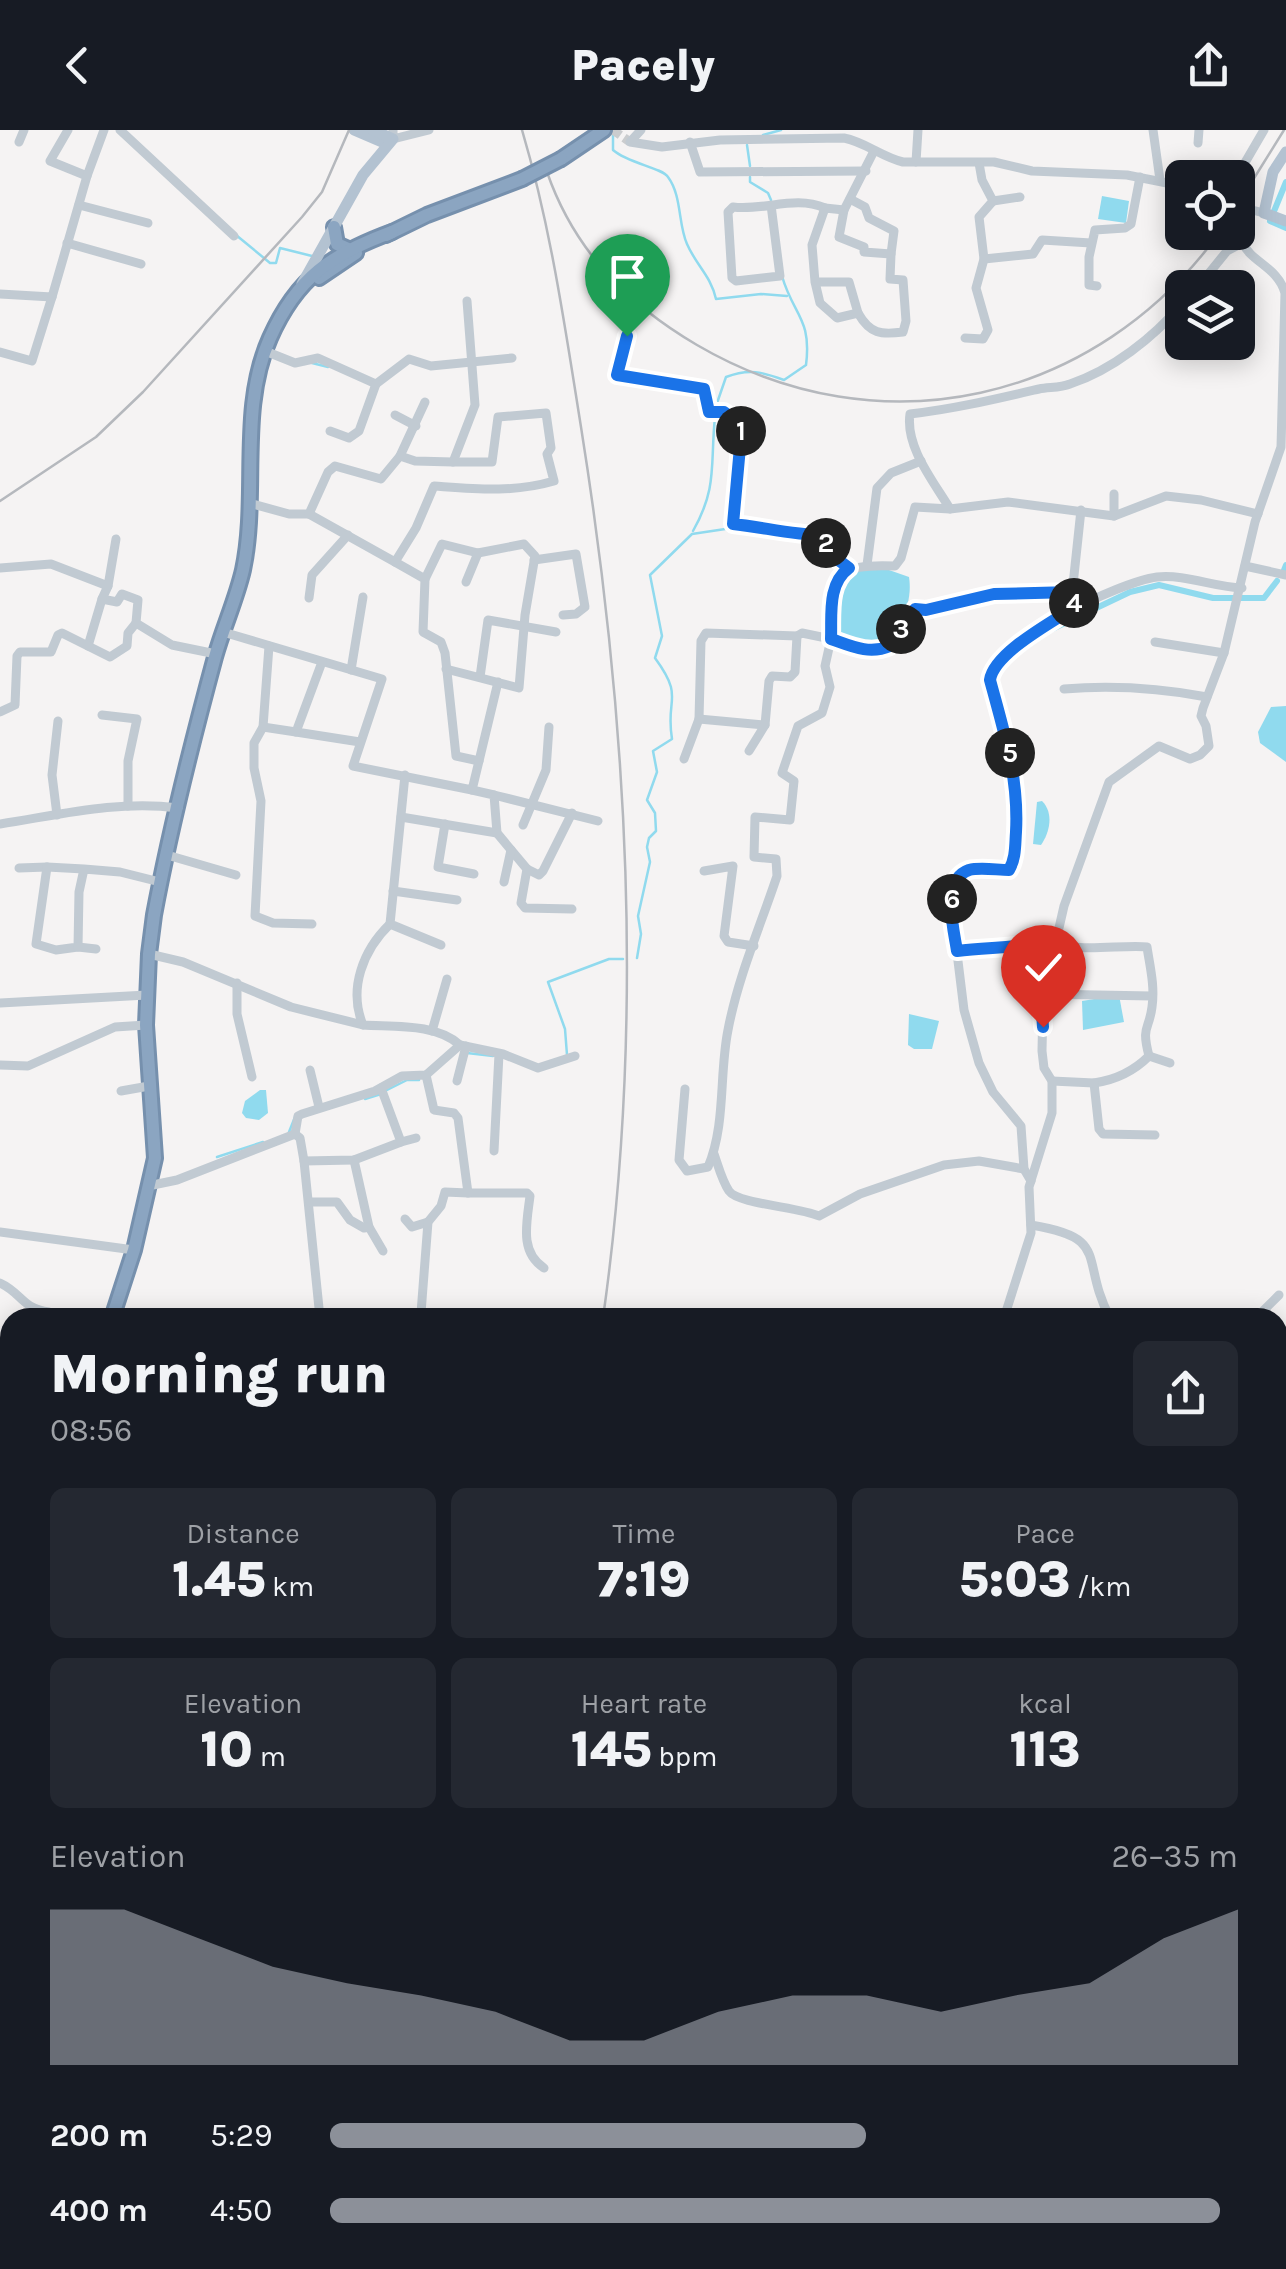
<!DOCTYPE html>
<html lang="en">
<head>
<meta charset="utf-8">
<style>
  body { margin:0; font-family:Karla,sans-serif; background:#242831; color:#f1f3f6; height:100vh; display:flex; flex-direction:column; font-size:38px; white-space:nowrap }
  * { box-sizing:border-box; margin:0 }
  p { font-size:32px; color:#9ea1a6 }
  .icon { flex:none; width:55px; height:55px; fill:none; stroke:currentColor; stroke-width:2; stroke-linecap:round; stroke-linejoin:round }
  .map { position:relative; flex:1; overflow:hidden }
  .details { position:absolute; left:0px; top:1178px; width:1288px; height:962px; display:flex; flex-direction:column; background:#171b24; border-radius:30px 30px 0 0; box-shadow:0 5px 25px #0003 }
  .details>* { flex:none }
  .controls { position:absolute; left:1165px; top:30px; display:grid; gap:20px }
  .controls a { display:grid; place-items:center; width:90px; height:90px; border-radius:15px; background:#171b24; box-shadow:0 5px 25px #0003; font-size:50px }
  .pin { position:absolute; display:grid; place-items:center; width:85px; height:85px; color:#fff; margin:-102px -42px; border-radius:50% 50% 50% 0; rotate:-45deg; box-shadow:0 0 10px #0007 }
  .pin .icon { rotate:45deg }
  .km { position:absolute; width:50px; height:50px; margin:-25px; border-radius:50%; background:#222; color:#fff; font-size:28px; line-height:50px; text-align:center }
  .round { display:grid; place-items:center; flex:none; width:105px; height:105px; border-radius:15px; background:#242831 }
  .head { display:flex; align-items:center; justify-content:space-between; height:170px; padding:0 50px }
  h1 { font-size:55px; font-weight:800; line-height:75px }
  .stats { display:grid; grid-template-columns:repeat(3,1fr); gap:15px; height:170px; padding:10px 50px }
  .stats div { display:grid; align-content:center; border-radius:15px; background:#242831; text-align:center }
  .stats b { font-size:50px; font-weight:800 }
  .stats small { font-size:28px; font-weight:400 }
  .stats p { font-size:28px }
  .chart { height:280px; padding:20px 50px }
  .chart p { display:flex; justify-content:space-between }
  .chart svg { width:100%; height:180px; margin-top:10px; fill:#8c9099; opacity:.7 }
  ul { padding:0 50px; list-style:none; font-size:32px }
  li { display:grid; grid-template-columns:160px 120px 1fr; align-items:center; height:75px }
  li i { height:25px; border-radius:12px; background:#8c9099 }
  header { display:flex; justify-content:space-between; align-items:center; height:130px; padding:0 50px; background:#171b24; font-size:45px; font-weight:800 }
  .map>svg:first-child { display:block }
</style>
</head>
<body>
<header><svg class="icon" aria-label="back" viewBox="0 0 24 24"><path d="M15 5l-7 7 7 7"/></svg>Pacely<svg class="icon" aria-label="share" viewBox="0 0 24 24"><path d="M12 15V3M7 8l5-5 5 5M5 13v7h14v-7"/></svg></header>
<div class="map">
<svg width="1286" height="2139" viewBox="0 0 1286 2139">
  <rect width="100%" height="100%" fill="#f5f3f3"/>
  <g fill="#90daee">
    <path d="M 1102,66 L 1129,71 L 1126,93 L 1098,89 Z"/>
    <path d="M 856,440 L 889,440 L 909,447 C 913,471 901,500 884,517 L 873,518 L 836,509 L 835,486 L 842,447 Z"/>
    <path d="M 1286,576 L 1286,632 L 1260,613 L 1258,602 L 1271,577 Z"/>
    <path d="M 1042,671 C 1054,683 1050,702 1041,715 L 1033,714 L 1037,672 Z"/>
    <path d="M 1119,865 L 1124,892 L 1083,900 L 1082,871 Z"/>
    <path d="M 909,884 L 939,891 L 932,919 L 914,919 L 908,915 Z"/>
    <path d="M 260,960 L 266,960 L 268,983 L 259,990 L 246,988 L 242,983 L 245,971 Z"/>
  </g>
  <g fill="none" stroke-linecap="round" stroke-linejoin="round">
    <g stroke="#90daee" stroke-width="2.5">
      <path d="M 613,0 L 613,20 C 629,34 661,37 668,47 C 682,66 678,94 687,114 C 696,135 711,146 716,169 L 761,164 L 787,166"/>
      <path d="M 763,5 L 781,0"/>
      <path d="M 747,15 L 750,36"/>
      <path d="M 750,47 L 750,52 L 768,63 L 771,70"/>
      <path d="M 236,105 L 270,133 L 276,133 L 280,118 L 312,126"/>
      <path d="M 312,233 L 328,237"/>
      <path d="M 716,276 L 726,247 C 749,238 762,242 784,250 L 806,235 C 812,188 793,185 782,146"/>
      <path d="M 693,401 C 718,357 710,334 715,287"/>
      <path d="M 793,407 L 818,412 L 838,440"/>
      <path d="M 637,828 L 641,804 L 638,786 L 650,732 L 647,717 L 649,708 L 656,701 L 655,683 L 647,670 L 657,642 L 653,621 L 672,609 C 665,567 685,569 655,528 L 662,506 L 650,445 L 692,404 L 732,398"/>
      <path d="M 467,923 L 493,926"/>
      <path d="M 567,925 L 565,899 L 548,852 L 609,829 L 623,829"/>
      <path d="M 385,961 L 407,950 L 419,950"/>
      <path d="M 365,969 L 381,964"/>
      <path d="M 289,1002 L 295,987"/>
      <path d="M 217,1027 L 263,1012"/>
    </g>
    <g stroke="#90daee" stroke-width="6">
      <path d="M 1286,52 L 1270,91 L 1286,98"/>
      <path d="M 1284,440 L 1286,435"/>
      <path d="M 1003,533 L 1048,501 L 1130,462 L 1159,455 L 1213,468 L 1264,468 L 1277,451"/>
    </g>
    <path stroke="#caccce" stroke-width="9" stroke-dasharray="9 4.5" stroke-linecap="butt" d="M 613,0 L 630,12"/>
    <defs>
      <g id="highway">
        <path d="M 561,29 L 604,0"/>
        <path d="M 334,97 L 337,114 L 348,119"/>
        <path d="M 386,105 L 427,85 L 522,49"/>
        <path d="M 319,148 L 356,123"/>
        <path d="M 112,1188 L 134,1120 L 155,1028 L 146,895 L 149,824 L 154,785 C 170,699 192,612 215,527 C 223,498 236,470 243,440 C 259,365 238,279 270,208 C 297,147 332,124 392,102"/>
        <path d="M 0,1388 L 10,1374"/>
      </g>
    </defs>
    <use href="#highway" stroke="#7690ad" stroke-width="18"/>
    <g stroke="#c1cad2" stroke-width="9">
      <path d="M 68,0 L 50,31 L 87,46"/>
      <path d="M 120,0 L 234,106"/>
      <path d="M 393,0 L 393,9 L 429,0"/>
      <path d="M 641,0 L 630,12 L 662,17 L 720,10 L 844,8 C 865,12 882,27 903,32 L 994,32 L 1032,41 L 1127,45 L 1182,56"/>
      <path d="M 1153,0 L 1160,50"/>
      <path d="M 19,12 L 24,0"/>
      <path d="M 690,12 L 700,42 L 866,41"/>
      <path d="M 1198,13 L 1199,0"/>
      <path d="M 916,32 L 918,0"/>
      <path d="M 1236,48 L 1264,0"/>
      <path d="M 850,69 L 865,77 L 869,88 L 894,101 L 891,124"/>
      <path d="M 993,71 L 1020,67"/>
      <path d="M 79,75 L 148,93"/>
      <path d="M 771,75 L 780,146 L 736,151 L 732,148 L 728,82 L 733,77 C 765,81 795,65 825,78"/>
      <path d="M 844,80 L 839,107 L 864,117 L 864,122 L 891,124 L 890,149 L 903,150 L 906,191 L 903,202 C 881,205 870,204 858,183"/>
      <path d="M 67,113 L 141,134"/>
      <path d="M 984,129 L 1033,124 L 1042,110 L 1091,113"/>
      <path d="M 815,152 L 820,173 L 837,188 L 858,183 L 849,152 L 815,152 L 812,115 L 825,78 L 844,80 L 874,21"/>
      <path d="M 1097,156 L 1089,155 L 1089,127 L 1095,100 L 1125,98 L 1131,94 L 1140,47"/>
      <path d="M 1197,158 L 1227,121 L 1242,113"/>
      <path d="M 0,164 L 52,167 L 87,46 L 104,0"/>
      <path d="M 627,207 L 617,245 L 704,259 L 709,282 L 723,281 L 741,295 L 733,394 C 764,397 795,406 826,405 L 829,423 L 849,439"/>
      <path d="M 965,208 L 983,209 L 988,200 L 976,158 L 984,129 L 979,87 L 993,71 L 982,50 L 979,33"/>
      <path d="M 265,221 L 295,233 L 318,228 L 376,254 L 409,229 L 431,236 L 512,228"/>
      <path d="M 0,222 L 32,231 L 52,167"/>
      <path d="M 395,285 L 416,296"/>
      <path d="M 330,301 L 349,308 L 359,301 L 376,254"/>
      <path d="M 400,326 L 425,272"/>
      <path d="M 249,373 L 289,384 L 309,384 L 328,342 L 335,336 L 381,349 L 400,326 L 415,331 L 453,332 L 475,275 L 467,171"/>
      <path d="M 950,379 C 934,352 905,317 910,284 C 954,279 996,269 1039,259 C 1049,257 1060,258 1070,254 C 1112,240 1153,208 1182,174"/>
      <path d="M 309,384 L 395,432 L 416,398 L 434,356 C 476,359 513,363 554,351 L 547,324 L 551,318 L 546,283 L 498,287 L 492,332 L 453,332"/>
      <path d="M 1114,386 L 1114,364"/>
      <path d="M 534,430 L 576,424 L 585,477 L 576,484 L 563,485"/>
      <path d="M 867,435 L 877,358 L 891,343 L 921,331"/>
      <path d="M 1245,436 L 1286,445"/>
      <path d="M 0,438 L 51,434 L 108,456 L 102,469 L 117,472 L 122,464 L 138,470 L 136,493 L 172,515 L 216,524"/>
      <path d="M 425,449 L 442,414 L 478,423 L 524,414 L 535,426 L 525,485 L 519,558 L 446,539"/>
      <path d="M 466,452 L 478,423"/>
      <path d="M 108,456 L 116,409"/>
      <path d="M 1072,464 L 1081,380"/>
      <path d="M 309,468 L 312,445 L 348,405"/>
      <path d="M 223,502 L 382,549 L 353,636 L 472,660 L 479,631 L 456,626 L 445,523 L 441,512 L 423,502 L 425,449 L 395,432"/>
      <path d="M 1155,512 L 1224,523"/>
      <path d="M 88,516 L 102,469"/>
      <path d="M 269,516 L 263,597 L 254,613 L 254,638 L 261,671 L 255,786 L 273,793 L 312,794"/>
      <path d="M 322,532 L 296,602 L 360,612"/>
      <path d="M 351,540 L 363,467"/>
      <path d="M 480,547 L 488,490 L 556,502"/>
      <path d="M 1064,559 C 1113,555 1159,558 1207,567"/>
      <path d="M 0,582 L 15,575 L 17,526 L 20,522 L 51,522 L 58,505 L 62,503 L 110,527 L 127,516 L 128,503 L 136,493"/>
      <path d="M 102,585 L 137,589 L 128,631 L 128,676"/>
      <path d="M 699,589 L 765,595"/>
      <path d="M 263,597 L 296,602"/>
      <path d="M 749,621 L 765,595 L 769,551 L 772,546 L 790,547 L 795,542 L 797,506 L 802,503 L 831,509 C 833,451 827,433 895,436 L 901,428 L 915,377 L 950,379 L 1008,372 L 1114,386 L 1166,366 L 1201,370 L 1258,384"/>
      <path d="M 684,629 L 699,589 L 701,511 L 706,503 L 797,506"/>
      <path d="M 479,631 L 498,552"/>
      <path d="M 405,645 L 390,794 L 441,815"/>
      <path d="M 472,660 L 494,665 L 497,703 L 527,739 L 521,773 L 525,778 L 572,779"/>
      <path d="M 494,665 L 598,691"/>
      <path d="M 57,685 L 52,645 L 58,591"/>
      <path d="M 401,687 L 497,703"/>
      <path d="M 0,694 C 59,685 118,670 178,678"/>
      <path d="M 445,694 L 438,737 L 474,744"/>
      <path d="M 523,695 L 546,640 L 549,597"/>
      <path d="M 167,725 L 236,745"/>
      <path d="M 19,738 L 47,737"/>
      <path d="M 84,739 L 47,737 L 36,814 L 56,820 L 78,817 L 79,762 L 84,739 L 120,742 L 160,752"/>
      <path d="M 527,739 L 539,745 L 543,741 L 572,683"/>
      <path d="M 704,741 L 733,736 L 724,806 L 728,812 L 754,816"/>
      <path d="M 504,752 L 511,720"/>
      <path d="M 393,761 L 457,770"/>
      <path d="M 390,794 C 363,820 348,859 363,895 C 394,897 436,893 460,915"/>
      <path d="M 78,817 L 96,819"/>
      <path d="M 957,821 C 990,817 1023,818 1056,811 C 1071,824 1124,814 1147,817 C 1150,837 1155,856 1152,877 C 1149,901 1141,895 1149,926 C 1134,941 1115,950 1094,953 L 1099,999 L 1103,1004 L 1155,1005"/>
      <path d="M 149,824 L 183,832 L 291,877 L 363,895"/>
      <path d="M 237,853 L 237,884 L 252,947"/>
      <path d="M 1042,864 L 1152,866"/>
      <path d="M 0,873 L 147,865"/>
      <path d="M 432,901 L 447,849"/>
      <path d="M 1149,926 L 1170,933"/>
      <path d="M 0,935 L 28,936 L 115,897 L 146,895"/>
      <path d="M 310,940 L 319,977"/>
      <path d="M 457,951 L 466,916"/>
      <path d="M 1052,951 L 1094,953"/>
      <path d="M 685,959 L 679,1030 L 687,1041 L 708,1037 C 726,995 719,944 728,900 C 738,847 760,797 777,746 L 776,729 L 754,727 L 755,687 L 790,690 L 794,651 L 782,643 L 798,596 L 822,583 L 830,557 L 825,536 L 831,509 C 851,516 869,525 890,516 L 915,479 L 926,480 L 994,464 L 1071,463"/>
      <path d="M 121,961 L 149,956"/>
      <path d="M 295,1004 L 300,1008 L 304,1031 L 354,1030 L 401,1012 L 381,958"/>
      <path d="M 401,1012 L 416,1008"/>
      <path d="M 494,1021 L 499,924"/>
      <path d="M 714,1024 C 718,1035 722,1051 729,1061 C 738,1074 799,1077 819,1086 L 860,1064 L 944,1035 L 979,1031 L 1024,1039"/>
      <path d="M 354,1030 L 369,1097 L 383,1121"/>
      <path d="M 304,1031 L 320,1188"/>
      <path d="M 1031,1051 L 1024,1039 L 1021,996 L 993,962 L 979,933 L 964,880 L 951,774 L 957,749 L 967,740 L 1009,740 C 1016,729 1015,716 1016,702 C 1019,648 1004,602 990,550 C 995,511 1119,452 1157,447 C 1185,444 1214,457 1242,458"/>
      <path d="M 148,1056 L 177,1050 L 295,1004 L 298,986 L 302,984 L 375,961 L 402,946 L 426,945 L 460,915 L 503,924 L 538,938 L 575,926"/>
      <path d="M 468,1063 L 527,1063 L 530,1066 C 527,1092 519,1122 544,1138"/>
      <path d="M 310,1072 L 337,1072 L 350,1090 L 364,1098 L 369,1097"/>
      <path d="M 405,1089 L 412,1097 L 428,1092"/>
      <path d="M 1031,1095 C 1112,1108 1079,1129 1110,1188"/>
      <path d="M 0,1102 L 134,1120"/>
      <path d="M 0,1153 C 22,1163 21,1178 49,1182 L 52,1188"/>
      <path d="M 421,1183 L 428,1092 L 441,1076 L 445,1062 L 468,1063 L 458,988 L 454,983 L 434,980 L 426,945"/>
      <path d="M 1004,1188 L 1031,1103 L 1029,1057 L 1052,983 L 1052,951 L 1044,938 L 1042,921 L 1044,827 L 1056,811 L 1064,776 L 1109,652 L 1159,616 L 1190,629 L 1200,625 L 1209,616 L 1206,596 L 1201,586 L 1203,578 L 1224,523 L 1255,392 L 1281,317 L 1285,163 C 1275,126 1223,131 1248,79 L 1264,83"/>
      <path d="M 1253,1188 L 1260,1184 L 1279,1165"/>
      <path d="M 0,1287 L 10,1288"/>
      <path d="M 0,1504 L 10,1504"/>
      <path d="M 0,1591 L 10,1590"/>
      <path d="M 0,1713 L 10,1713"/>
      <path d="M 0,1869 L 10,1871"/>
      <path d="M 0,1934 L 10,1936"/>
      <path d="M 294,2130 L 312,2137"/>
      <path d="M 905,2130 L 912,2139"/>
      <path d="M 4,2139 L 10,2110"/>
      <path d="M 222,2139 L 222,2130"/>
      <path d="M 638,2139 L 654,2130"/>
    </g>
    <g stroke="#b3c2d1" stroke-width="11">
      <path d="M 354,0 L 382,12"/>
      <path d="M 1286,22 L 1273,42 L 1264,83 L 1286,91"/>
      <path d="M 302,154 L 363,45 L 393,9 L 373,0"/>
    </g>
    <use href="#highway" stroke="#8ba5c1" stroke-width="12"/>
    <g stroke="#b5b8bd" stroke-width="2.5">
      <path d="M 522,0 C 551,98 565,197 581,297 C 628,592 645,891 603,1188"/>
      <path d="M 547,42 C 574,120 627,174 697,215 C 880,322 1096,273 1220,102"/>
      <path d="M 1238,74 L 1284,0"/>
      <path d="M 0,371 L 96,307 L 143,262 L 302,87 L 322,62 L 349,0"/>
      <path d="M 421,2139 L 423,2130"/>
    </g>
    <defs>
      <path id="highway-bridge" d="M 522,49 L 561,29"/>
    </defs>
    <use href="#highway-bridge" stroke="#7690ad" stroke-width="18" stroke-linecap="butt"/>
    <use href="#highway-bridge" stroke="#8ba5c1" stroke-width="12"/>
  </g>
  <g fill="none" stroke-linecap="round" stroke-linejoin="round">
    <defs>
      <path id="route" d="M 627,206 L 617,245 L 704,259 L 709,282 L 724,282 L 742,295 L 733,394 C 763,397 797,406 826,405 L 829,423 L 849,438 C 827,454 832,485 831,509 C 851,516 869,525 890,516 L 915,479 L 926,480 L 994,464 L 1072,462 L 1075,477 C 1052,492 994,523 990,550 C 1004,602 1019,648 1016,702 C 1015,715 1016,728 1009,740 C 997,740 980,737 969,740 C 940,750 954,800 957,821 C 991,817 1023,818 1056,810 C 1036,836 1041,866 1043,897"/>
    </defs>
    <use href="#route" stroke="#fff" stroke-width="20"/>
    <use href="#route" stroke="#1a73e8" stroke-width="12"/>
  </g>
</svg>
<div class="controls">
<a><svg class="icon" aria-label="locate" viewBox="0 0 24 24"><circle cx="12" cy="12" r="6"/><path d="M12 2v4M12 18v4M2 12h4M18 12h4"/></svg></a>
<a><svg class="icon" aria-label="layers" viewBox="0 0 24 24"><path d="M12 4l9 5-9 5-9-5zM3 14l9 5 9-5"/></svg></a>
</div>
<div class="pin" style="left:627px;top:206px;background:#1e9e55"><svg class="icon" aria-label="arrive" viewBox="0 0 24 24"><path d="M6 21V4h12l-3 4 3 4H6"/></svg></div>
<div class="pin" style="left:1043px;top:897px;background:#d93025"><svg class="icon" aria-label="check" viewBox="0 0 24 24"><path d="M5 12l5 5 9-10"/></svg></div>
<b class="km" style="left:741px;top:301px">1</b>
<b class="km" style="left:826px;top:413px">2</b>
<b class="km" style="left:901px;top:499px">3</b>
<b class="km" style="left:1074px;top:473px">4</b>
<b class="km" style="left:1010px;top:623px">5</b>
<b class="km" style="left:952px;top:769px">6</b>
<section class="details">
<div class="head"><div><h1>Morning run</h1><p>08:56</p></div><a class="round"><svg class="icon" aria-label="share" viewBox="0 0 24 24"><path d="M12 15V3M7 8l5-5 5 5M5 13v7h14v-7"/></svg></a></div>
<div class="stats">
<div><p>Distance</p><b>1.45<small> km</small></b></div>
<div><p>Time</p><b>7:19</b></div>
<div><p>Pace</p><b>5:03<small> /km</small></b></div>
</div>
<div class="stats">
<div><p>Elevation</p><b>10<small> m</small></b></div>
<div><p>Heart rate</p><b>145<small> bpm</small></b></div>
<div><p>kcal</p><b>113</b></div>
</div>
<div class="chart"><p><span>Elevation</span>26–35 m</p>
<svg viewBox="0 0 160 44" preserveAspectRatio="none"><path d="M0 44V6L10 6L20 13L30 20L40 24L50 27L60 31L70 38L80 38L90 31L100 27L110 27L120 31L130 27L140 24L150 13L160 6V44z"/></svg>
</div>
<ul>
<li><b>200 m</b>5:29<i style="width:59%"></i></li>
<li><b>400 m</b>4:50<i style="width:98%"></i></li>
</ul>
</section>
</div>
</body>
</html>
